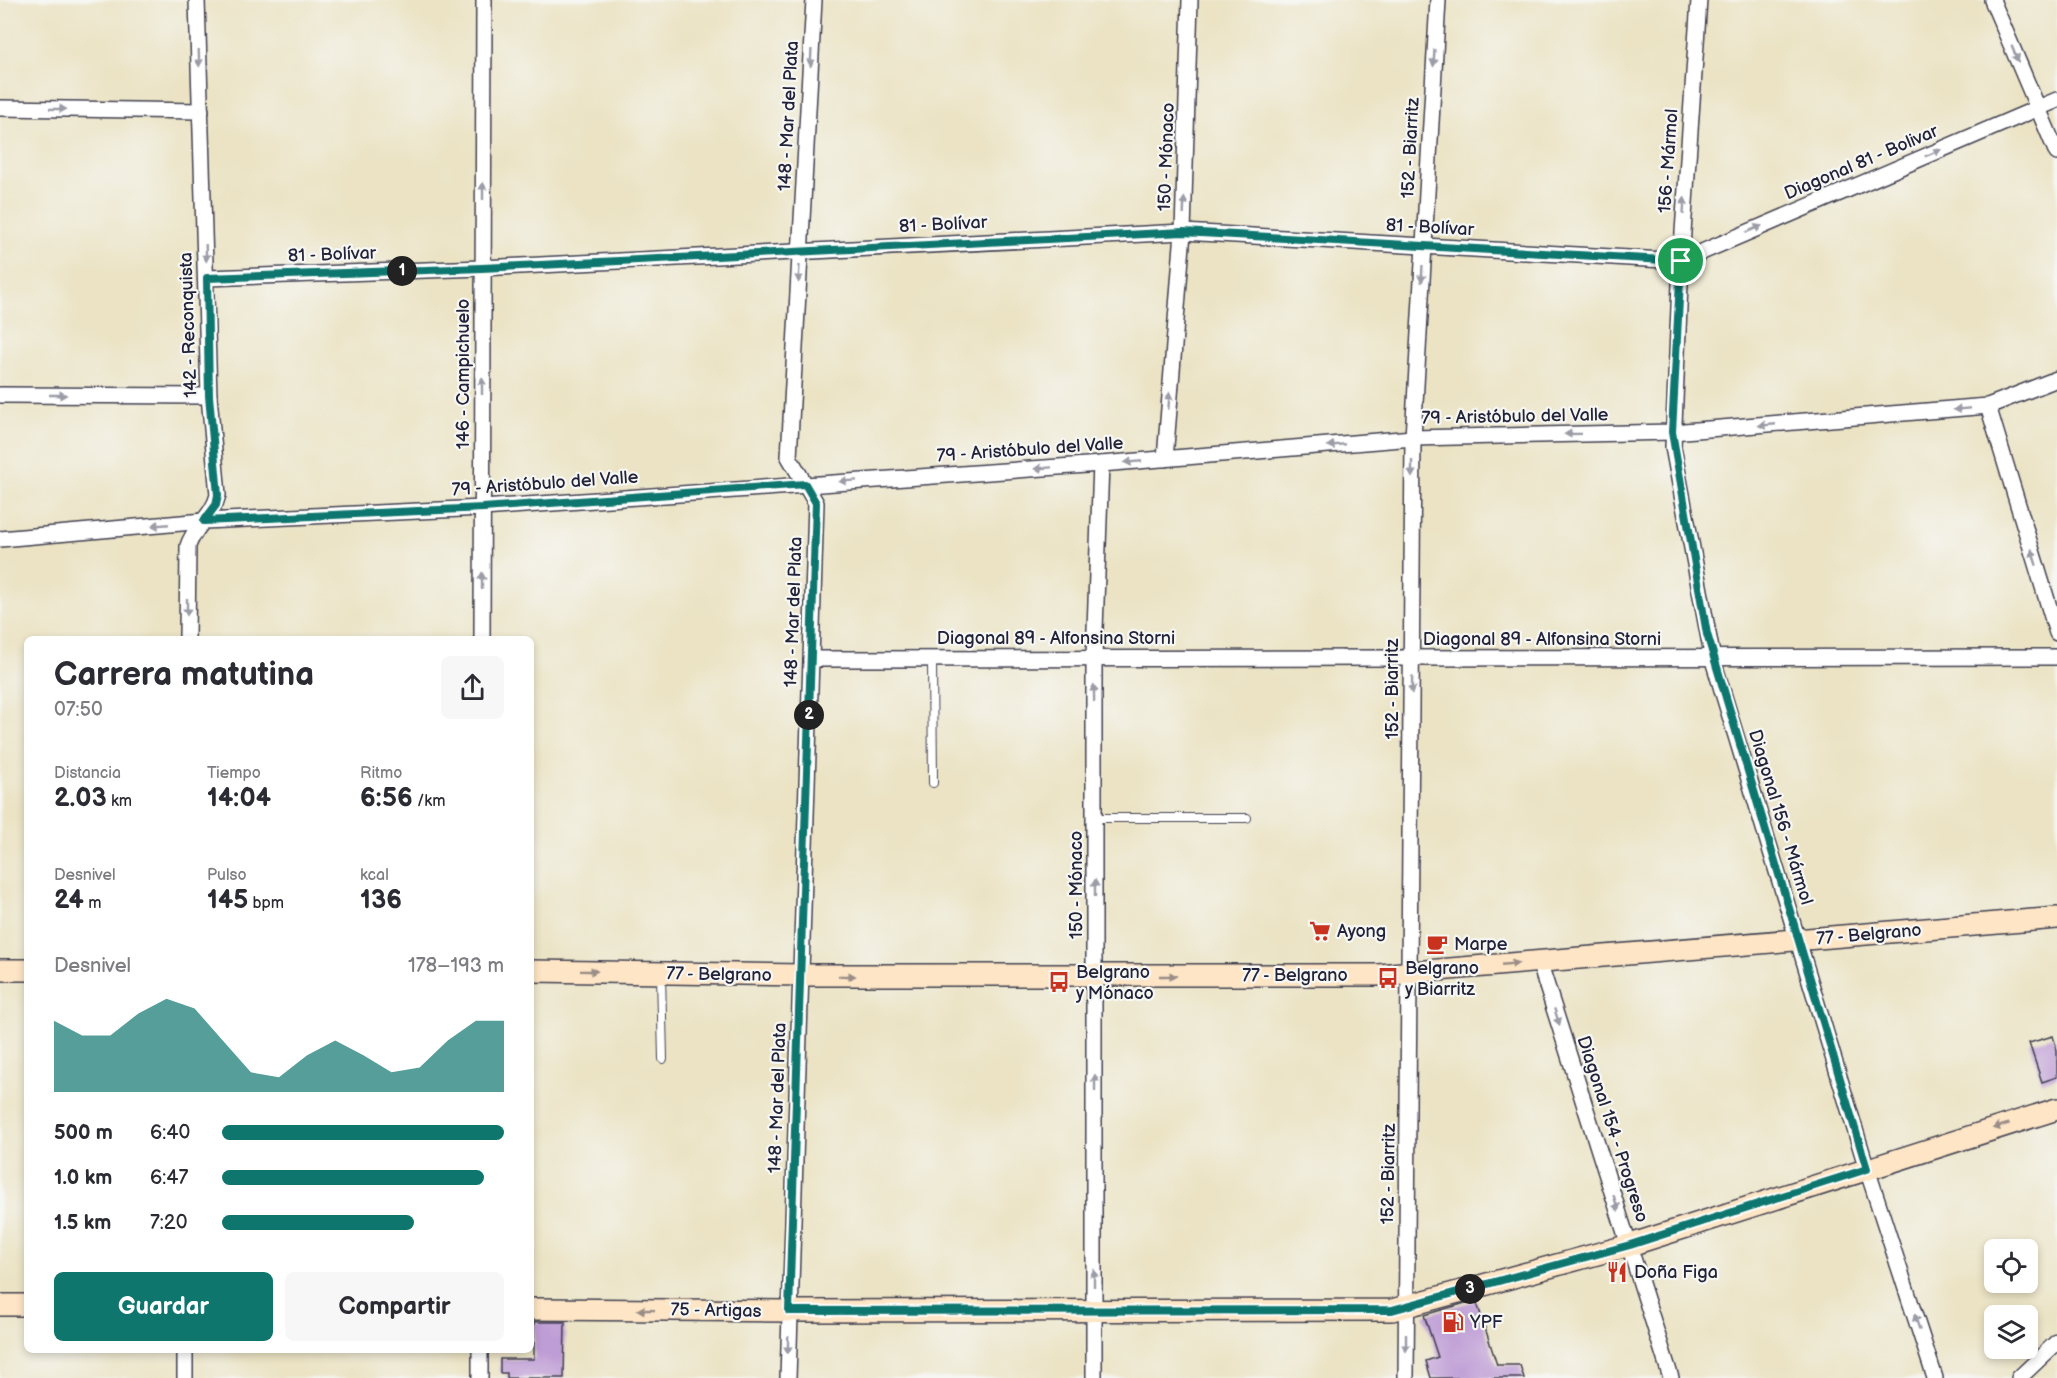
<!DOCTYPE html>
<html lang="es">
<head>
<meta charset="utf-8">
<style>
  body { margin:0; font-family:"Balsamiq Sans",sans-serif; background:#f7f7f7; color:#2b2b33; height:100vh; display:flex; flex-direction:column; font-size:22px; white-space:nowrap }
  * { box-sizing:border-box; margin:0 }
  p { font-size:20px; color:#7c7c81 }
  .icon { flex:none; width:33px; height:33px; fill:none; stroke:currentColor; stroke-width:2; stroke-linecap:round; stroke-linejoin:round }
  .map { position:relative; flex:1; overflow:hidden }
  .side { position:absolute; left:24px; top:636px; width:510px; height:717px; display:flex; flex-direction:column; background:#fff; border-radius:9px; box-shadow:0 3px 9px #0003 }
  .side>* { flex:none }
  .tools { position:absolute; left:1984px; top:1239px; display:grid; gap:12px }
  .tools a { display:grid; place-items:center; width:54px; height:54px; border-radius:9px; background:#fff; box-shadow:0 3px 9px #0003; font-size:30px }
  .pin { position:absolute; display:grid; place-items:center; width:51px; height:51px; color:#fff; margin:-26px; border:3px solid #fff; border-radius:50%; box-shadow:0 2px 6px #0007 }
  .km { position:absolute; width:30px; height:30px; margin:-15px; border-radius:50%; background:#222; color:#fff; font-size:16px; line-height:30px; text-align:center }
  .round { display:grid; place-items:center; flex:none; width:63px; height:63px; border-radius:9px; background:#f7f7f7 }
  .summary { display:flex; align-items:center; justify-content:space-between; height:102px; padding:0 30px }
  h1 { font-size:33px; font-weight:600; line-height:45px }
  .metrics { display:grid; grid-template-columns:repeat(3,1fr); gap:9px; height:102px; padding:6px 30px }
  .metrics div { display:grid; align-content:center }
  .metrics b { font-size:26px; font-weight:600 }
  .metrics small { font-size:16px; font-weight:400 }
  .metrics p { font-size:16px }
  .chart { height:168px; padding:12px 30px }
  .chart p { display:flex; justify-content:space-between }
  .chart svg { width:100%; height:108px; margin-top:6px; fill:#0f766e; opacity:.7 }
  .action { display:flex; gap:12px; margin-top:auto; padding:12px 30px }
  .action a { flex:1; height:69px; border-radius:9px; background:#0f766e; color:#fff; font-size:24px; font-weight:600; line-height:69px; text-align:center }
  .action a+a { background:#f7f7f7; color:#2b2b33 }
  ul { padding:0 30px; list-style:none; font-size:20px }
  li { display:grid; grid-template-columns:96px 72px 1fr; align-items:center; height:45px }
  li i { height:15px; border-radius:8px; background:#0f766e }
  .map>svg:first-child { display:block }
</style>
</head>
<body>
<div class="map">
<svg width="2057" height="1378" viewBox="0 0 2057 1378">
  <rect width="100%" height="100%" fill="#f6f6f2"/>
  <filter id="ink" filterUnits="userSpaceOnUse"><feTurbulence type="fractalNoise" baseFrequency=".0167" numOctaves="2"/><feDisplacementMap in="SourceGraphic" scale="12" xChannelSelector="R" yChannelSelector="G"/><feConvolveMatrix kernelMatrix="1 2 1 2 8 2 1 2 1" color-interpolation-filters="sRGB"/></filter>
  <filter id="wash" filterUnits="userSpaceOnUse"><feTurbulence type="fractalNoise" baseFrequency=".008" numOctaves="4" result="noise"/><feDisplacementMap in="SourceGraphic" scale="24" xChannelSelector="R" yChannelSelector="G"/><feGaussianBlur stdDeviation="1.35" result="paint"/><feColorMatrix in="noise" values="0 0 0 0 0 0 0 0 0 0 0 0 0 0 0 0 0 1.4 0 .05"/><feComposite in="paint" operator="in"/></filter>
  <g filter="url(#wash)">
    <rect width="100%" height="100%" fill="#ebe3c4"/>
    <g id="blocks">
      <g fill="#be9cd5">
        <path d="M 2053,1036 L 2057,1050 L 2057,1077 L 2042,1082 L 2029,1043 Z"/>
        <path d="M 1476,1300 L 1497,1365 L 1520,1365 L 1524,1378 L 1431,1378 L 1426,1361 L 1438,1357 L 1424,1315 Z"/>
        <path d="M 534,1322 L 565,1322 L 564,1378 L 507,1378 L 507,1373 L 500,1373 L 500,1359 L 534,1359 Z"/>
      </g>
    </g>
  </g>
  <g filter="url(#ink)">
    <use href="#blocks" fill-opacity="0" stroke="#403f50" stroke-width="1.5"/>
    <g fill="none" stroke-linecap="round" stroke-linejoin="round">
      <defs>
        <g id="lane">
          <path d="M 932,658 L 933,783"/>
          <path d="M 1096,818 L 1247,818"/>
          <path d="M 661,974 L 663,1059"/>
        </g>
        <g id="street">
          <path d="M 1699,0 L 1681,261 L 1673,447 L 1713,660 L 1867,1169 L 1935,1378"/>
          <path d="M 1992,0 L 2057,153"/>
          <path d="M 0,108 L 201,111"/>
          <path d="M 207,278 L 482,268 L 1183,232 L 1681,261 L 2057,100"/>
          <path d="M 0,395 L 209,396"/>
          <path d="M 1988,406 L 2057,633"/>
          <path d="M 1165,459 L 1183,232 L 1190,0"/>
          <path d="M 0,539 L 204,521 L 483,508 L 1101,464 L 1413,438 L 1672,432 L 1988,406 L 2057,379"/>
          <path d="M 187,639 L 188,546 C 194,526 213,516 218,495 L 209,396 L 197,0"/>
          <path d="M 482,639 L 484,0"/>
          <path d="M 811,659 L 2057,657"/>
          <path d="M 1539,961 L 1671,1378"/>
          <path d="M 185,1378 L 185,1350"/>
          <path d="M 480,1378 L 480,1350"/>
          <path d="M 788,1378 L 816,503 L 789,457 L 814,0"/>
          <path d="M 1094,1378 L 1094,657 L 1101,464"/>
          <path d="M 1406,1378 L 1413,438 L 1438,0"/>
          <path d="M 2019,1378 L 2057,1342"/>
        </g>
        <g id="secondary">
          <path d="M 0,970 L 27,970"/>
          <path d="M 531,971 L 801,975 L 1378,975 L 2057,918"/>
          <path d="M 0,1305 L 27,1305"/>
          <path d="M 531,1309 L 789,1311 L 1392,1310 L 1630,1245 L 2057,1109"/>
        </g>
      </defs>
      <use href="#lane" stroke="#403f50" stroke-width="10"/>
      <use href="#street" stroke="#403f50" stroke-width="18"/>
      <use href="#secondary" stroke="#403f50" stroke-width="24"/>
      <use href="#lane" stroke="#fff" stroke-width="8"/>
      <use href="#street" stroke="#fff" stroke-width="15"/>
      <use href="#secondary" stroke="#fde5c5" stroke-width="21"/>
    </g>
    <defs><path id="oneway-solid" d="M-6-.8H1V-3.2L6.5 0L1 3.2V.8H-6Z" transform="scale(1.5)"/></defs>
    <g fill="#9c9ca7">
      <use href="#oneway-solid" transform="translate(2015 54) rotate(67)"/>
      <use href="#oneway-solid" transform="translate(199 58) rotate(88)"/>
      <use href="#oneway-solid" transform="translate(811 58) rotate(93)"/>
      <use href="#oneway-solid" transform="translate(1434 58) rotate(93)"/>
      <use href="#oneway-solid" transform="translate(58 109) rotate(1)"/>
      <use href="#oneway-solid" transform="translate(1933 153) rotate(-23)"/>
      <use href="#oneway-solid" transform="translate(483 191) rotate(-90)"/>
      <use href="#oneway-solid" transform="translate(1184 206) rotate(-88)"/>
      <use href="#oneway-solid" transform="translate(1684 206) rotate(-86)"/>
      <use href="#oneway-solid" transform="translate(1754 229) rotate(-23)"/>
      <use href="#oneway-solid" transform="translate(206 253) rotate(88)"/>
      <use href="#oneway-solid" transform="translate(799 274) rotate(93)"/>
      <use href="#oneway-solid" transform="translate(1422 274) rotate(93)"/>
      <use href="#oneway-solid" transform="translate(482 386) rotate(-90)"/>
      <use href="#oneway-solid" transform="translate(58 395)"/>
      <use href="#oneway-solid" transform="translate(1169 401) rotate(-85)"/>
      <use href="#oneway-solid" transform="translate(1962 409) rotate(175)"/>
      <use href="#oneway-solid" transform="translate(1767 425) rotate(175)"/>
      <use href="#oneway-solid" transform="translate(1573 434) rotate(179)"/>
      <use href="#oneway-solid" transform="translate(1336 445) rotate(175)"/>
      <use href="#oneway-solid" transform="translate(1133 462) rotate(175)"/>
      <use href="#oneway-solid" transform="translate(1043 468) rotate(176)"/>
      <use href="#oneway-solid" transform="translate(1412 469) rotate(90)"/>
      <use href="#oneway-solid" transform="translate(848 481) rotate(176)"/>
      <use href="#oneway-solid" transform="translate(160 525) rotate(175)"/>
      <use href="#oneway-solid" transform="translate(2034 557) rotate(-107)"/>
      <use href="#oneway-solid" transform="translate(482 581) rotate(-90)"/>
      <use href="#oneway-solid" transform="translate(187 607) rotate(90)"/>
      <use href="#oneway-solid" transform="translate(1412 685) rotate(91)"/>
      <use href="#oneway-solid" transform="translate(1094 693) rotate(-91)"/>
      <use href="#oneway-solid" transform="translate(1095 888) rotate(-90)"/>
      <use href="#oneway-solid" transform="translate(1557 1017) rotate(72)"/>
      <use href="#oneway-solid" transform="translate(1095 1083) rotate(-90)"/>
      <use href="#oneway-solid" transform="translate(1616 1203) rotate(72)"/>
      <use href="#oneway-solid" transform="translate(1094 1278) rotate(-90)"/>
      <use href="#oneway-solid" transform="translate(1917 1322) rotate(-108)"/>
      <use href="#oneway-solid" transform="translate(1406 1343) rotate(90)"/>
      <use href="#oneway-solid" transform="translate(788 1345) rotate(91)"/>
    </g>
    <g fill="#9a8d87">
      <use href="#oneway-solid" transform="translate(1510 964) rotate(-5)"/>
      <use href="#oneway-solid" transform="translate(589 971) rotate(1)"/>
      <use href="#oneway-solid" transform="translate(847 976)"/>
      <use href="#oneway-solid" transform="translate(1168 976)"/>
      <use href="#oneway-solid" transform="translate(2001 1126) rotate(163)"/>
      <use href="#oneway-solid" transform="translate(646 1310) rotate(-179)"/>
    </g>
  </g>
  <g fill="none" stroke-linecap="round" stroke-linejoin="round" filter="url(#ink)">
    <defs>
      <path id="route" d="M 1183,232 L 1681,261 L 1672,432 L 1707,634 L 1867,1169 L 1630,1245 L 1392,1310 L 789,1311 L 816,503 L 805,484 L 483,508 L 204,521 L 216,505 L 218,495 L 209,396 L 207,278 L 482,268 Z"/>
    </defs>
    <use href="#route" stroke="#fff" stroke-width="12"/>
    <use href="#route" stroke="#0f766e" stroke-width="8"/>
  </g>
  <defs>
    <symbol id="supermarket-bare" viewBox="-9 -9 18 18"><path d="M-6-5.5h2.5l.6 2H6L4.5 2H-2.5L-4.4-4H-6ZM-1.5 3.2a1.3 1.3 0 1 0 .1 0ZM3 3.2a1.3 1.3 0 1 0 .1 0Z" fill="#c8321e" stroke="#f6f6f2" stroke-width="2.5" paint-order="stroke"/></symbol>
    <symbol id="cafe-bare" viewBox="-9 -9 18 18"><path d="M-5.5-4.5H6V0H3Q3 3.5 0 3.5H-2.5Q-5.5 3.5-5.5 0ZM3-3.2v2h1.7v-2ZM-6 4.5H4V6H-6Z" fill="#c8321e" stroke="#f6f6f2" stroke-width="2.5" paint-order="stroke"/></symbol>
    <symbol id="bus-bare" viewBox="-9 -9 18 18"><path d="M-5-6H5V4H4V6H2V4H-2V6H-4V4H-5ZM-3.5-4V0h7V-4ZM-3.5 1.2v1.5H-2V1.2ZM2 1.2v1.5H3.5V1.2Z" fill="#c8321e" stroke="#f6f6f2" stroke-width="2.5" paint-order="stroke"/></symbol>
    <symbol id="restaurant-bare" viewBox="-9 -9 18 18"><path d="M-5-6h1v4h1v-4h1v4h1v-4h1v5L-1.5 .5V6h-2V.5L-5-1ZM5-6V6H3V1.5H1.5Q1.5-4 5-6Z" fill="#c8321e" stroke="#f6f6f2" stroke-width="2.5" paint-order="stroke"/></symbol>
    <symbol id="fuel-bare" viewBox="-9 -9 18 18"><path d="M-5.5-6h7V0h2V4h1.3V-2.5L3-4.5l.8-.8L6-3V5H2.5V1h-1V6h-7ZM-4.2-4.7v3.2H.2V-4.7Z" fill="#c8321e" stroke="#f6f6f2" stroke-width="2.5" paint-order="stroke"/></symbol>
  </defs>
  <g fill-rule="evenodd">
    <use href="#supermarket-bare" x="1305" y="916" width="30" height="30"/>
    <use href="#cafe-bare" x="1422" y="929" width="30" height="30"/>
    <use href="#bus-bare" x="1373" y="963" width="30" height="30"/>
    <use href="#bus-bare" x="1044" y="967" width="30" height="30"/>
    <use href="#restaurant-bare" x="1602" y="1257" width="30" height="30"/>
    <use href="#fuel-bare" x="1438" y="1307" width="30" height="30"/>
  </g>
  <g text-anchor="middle" stroke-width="4.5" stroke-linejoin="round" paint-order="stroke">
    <g font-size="18" fill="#22223b" stroke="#f6f6f2">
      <text transform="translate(788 116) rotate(-87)" y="6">148 - Mar del Plata</text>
      <text transform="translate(1410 148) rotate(-87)" y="6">152 - Biarritz</text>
      <text transform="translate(1166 157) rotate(-88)" y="6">150 - Mónaco</text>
      <text transform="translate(1668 161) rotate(-86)" y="6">156 - Mármol</text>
      <text transform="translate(1861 162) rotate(-23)" y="6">Diagonal 81 - Bolivar</text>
      <text transform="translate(943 224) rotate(-3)" y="6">81 - Bolívar</text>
      <text transform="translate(1430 227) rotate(3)" y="6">81 - Bolívar</text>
      <text transform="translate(332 254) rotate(-2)" y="6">81 - Bolívar</text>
      <text transform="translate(188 325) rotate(-92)" y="6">142 - Reconquista</text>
      <text transform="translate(463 374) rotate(-90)" y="6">146 - Campichuelo</text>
      <text transform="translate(1515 416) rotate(-1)" y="6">79 - Aristóbulo del Valle</text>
      <text transform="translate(1030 449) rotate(-4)" y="6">79 - Aristóbulo del Valle</text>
      <text transform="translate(545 483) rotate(-4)" y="6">79 - Aristóbulo del Valle</text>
      <text transform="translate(793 612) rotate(-88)" y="6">148 - Mar del Plata</text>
      <text x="1056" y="644">Diagonal 89 - Alfonsina Storni</text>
      <text x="1542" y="645">Diagonal 89 - Alfonsina Storni</text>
      <text transform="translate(1392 689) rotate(-90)" y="6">152 - Biarritz</text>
      <text transform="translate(1781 817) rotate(73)" y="6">Diagonal 156 - Mármol</text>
      <text transform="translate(1076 885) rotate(-90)" y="6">150 - Mónaco</text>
      <text transform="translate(1869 934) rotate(-5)" y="6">77 - Belgrano</text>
      <text transform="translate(719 974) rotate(1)" y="6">77 - Belgrano</text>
      <text x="1295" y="981">77 - Belgrano</text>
      <text transform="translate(777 1098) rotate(-88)" y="6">148 - Mar del Plata</text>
      <text transform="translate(1613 1129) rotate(72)" y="6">Diagonal 154 - Progreso</text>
      <text transform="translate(1388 1174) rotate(-89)" y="6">152 - Biarritz</text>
      <text transform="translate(716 1310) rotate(1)" y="6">75 - Artigas</text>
    </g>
    <g font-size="18" fill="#22223b" stroke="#f6f6f2" text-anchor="start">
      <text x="1337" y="937">Ayong</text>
      <text x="1454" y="950">Marpe</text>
      <text x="1405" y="974">Belgrano<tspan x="1405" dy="21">y Biarritz</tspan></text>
      <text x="1076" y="978">Belgrano<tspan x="1076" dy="21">y Mónaco</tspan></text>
      <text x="1634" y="1278">Doña Figa</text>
      <text x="1470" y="1328">YPF</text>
    </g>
  </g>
</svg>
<div class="tools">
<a><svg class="icon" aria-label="locate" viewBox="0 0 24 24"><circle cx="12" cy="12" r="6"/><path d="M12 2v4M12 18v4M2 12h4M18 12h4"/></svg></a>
<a><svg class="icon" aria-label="layers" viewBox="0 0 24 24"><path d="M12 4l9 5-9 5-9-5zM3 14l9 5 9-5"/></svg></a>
</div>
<div class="pin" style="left:1681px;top:261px;background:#1e9e55"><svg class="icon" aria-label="arrive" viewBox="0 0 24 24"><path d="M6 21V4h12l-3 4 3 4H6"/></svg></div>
<b class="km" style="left:402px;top:271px">1</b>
<b class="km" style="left:809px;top:715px">2</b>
<b class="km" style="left:1470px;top:1289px">3</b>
<section class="side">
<div class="summary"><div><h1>Carrera matutina</h1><p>07:50</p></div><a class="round"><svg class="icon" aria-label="share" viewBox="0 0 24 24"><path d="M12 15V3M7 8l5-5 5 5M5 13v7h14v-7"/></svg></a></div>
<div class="metrics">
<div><p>Distancia</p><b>2.03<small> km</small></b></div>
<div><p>Tiempo</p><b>14:04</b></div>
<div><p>Ritmo</p><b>6:56<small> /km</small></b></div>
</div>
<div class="metrics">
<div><p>Desnivel</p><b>24<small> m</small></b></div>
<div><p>Pulso</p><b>145<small> bpm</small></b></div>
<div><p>kcal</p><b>136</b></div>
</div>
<div class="chart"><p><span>Desnivel</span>178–193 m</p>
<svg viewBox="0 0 160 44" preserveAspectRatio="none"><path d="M0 44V15L10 21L20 21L30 12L40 6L50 10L60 23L70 36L80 38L90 29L100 23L110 29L120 36L130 34L140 23L150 15L160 15V44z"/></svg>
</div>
<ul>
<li><b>500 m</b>6:40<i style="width:100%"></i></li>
<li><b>1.0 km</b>6:47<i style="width:93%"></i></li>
<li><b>1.5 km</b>7:20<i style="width:68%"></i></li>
</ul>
<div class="action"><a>Guardar</a><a>Compartir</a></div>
</section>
</div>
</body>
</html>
